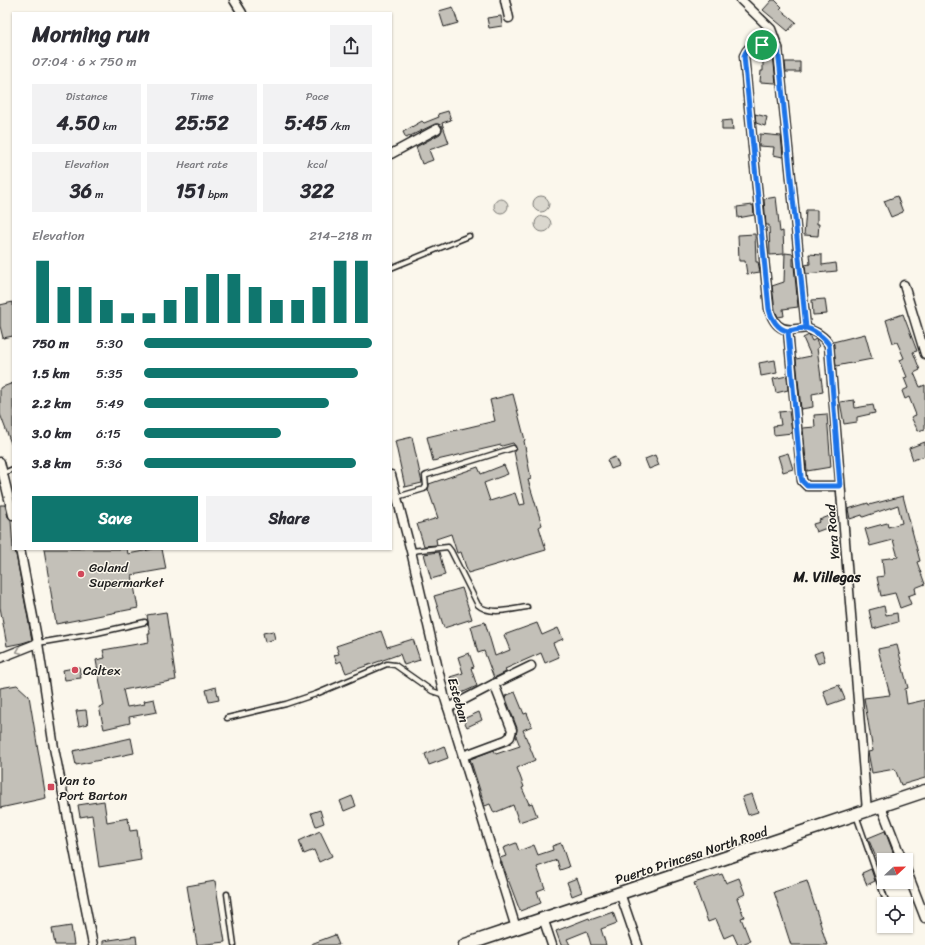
<!DOCTYPE html>
<html lang="en">
<head>
<meta charset="utf-8">
<style>
  body { margin:0; font-family:Sriracha,sans-serif; background:#f2f2f3; color:#2b2b33; height:100vh; display:flex; flex-direction:column; font-size:15px; white-space:nowrap }
  * { box-sizing:border-box; margin:0 }
  p { font-size:13px; color:#7c7c81 }
  .icon { flex:none; width:22px; height:22px; fill:none; stroke:currentColor; stroke-width:2; stroke-linecap:round; stroke-linejoin:round }
  .map { position:relative; flex:1; overflow:hidden }
  .sheet { position:absolute; left:12px; top:12px; width:380px; height:538px; display:flex; flex-direction:column; background:#fff; border-radius:0px; box-shadow:0 1px 3px #0004 }
  .sheet>* { flex:none }
  .needle { width:26px; rotate:68deg }
  .fabs { position:absolute; left:877px; top:853px; display:grid; gap:8px }
  .fabs a { display:grid; place-items:center; width:36px; height:36px; border-radius:0px; background:#fff; box-shadow:0 1px 3px #0004; font-size:20px }
  .pin { position:absolute; display:grid; place-items:center; width:34px; height:34px; color:#fff; margin:-17px; border:2px solid #fff; border-radius:50%; box-shadow:0 1px 4px #0007 }
  .round { display:grid; place-items:center; flex:none; width:42px; height:42px; border-radius:0px; background:#f2f2f3 }
  .overview { display:flex; align-items:center; justify-content:space-between; height:68px; padding:0 20px }
  h1 { font-size:22px; font-weight:700; line-height:30px }
  .figures { display:grid; grid-template-columns:repeat(3,1fr); gap:6px; height:68px; padding:4px 20px }
  .figures div { display:grid; align-content:center; border-radius:0px; background:#f2f2f3; text-align:center }
  .figures b { font-size:20px; font-weight:700 }
  .figures small { font-size:11px; font-weight:400 }
  .figures p { font-size:11px }
  .chart { height:112px; padding:8px 20px }
  .chart p { display:flex; justify-content:space-between }
  .chart svg { width:100%; height:72px; margin-top:4px; stroke:#0f766e; stroke-width:6 }
  .primary-button { display:flex; gap:8px; margin-top:auto; padding:8px 20px }
  .primary-button a { flex:1; height:46px; border-radius:0px; background:#0f766e; color:#fff; font-size:16px; font-weight:700; line-height:46px; text-align:center }
  .primary-button a+a { background:#f2f2f3; color:#2b2b33 }
  ul { padding:0 20px; list-style:none; font-size:13px }
  li { display:grid; grid-template-columns:64px 48px 1fr; align-items:center; height:30px }
  li i { height:10px; border-radius:5px; background:#0f766e }
  .map>svg:first-child { display:block }
</style>
</head>
<body>
<div class="map">
<svg width="925" height="945" viewBox="0 0 925 945">
  <rect width="100%" height="100%" fill="#fbf7ec"/>
  <filter id="ink" filterUnits="userSpaceOnUse"><feTurbulence type="fractalNoise" baseFrequency=".025" numOctaves="2"/><feDisplacementMap in="SourceGraphic" scale="8" xChannelSelector="R" yChannelSelector="G"/><feConvolveMatrix kernelMatrix="1 2 1 2 8 2 1 2 1" color-interpolation-filters="sRGB"/></filter>
  <g filter="url(#ink)">
    <g fill="#dad7ce" stroke="#7b7a75">
      <circle cx="541" cy="204" r="8"/>
      <circle cx="501" cy="206" r="7"/>
      <circle cx="543" cy="224" r="8"/>
    </g>
    <g fill="#c3c0b8" stroke="#1c1c1c">
      <path d="M 772,0 L 775,0 L 782,7 L 780,9 L 796,22 L 788,31 L 763,10 Z"/>
      <path d="M 453,7 L 458,23 L 444,27 L 439,11 Z"/>
      <path d="M 501,16 L 502,26 L 489,28 L 487,18 Z"/>
      <path d="M 763,54 L 773,55 L 776,83 L 760,82 L 761,71 L 763,71 Z"/>
      <path d="M 785,62 L 800,62 L 800,72 L 786,72 Z"/>
      <path d="M 448,111 L 451,120 L 442,123 L 449,143 L 429,150 L 433,160 L 422,164 L 416,147 L 440,134 L 442,130 L 442,126 L 438,124 L 435,124 L 406,138 L 403,132 L 422,121 L 424,123 L 439,117 L 438,114 Z"/>
      <path d="M 755,114 L 767,117 L 765,126 L 756,123 Z"/>
      <path d="M 732,120 L 733,130 L 722,130 L 722,121 Z"/>
      <path d="M 760,134 L 781,136 L 783,157 L 773,155 L 774,147 L 759,146 Z"/>
      <path d="M 897,196 L 903,212 L 891,217 L 884,201 Z"/>
      <path d="M 776,197 L 780,232 L 783,231 L 784,254 L 770,255 L 769,225 L 766,225 L 764,199 Z"/>
      <path d="M 753,205 L 754,215 L 738,218 L 737,207 Z"/>
      <path d="M 806,210 L 817,210 L 817,224 L 819,224 L 818,236 L 804,235 Z"/>
      <path d="M 755,234 L 756,262 L 758,262 L 760,272 L 747,274 L 745,261 L 739,261 L 738,235 Z"/>
      <path d="M 785,253 L 793,254 L 793,266 L 794,266 L 798,307 L 783,309 L 784,316 L 778,317 L 775,310 L 772,286 L 784,282 Z"/>
      <path d="M 809,254 L 822,255 L 822,265 L 836,263 L 837,271 L 806,274 L 805,265 L 810,264 Z"/>
      <path d="M 825,299 L 827,314 L 813,315 L 812,300 Z"/>
      <path d="M 13,302 L 13,336 L 3,338 L 0,326 L 0,305 Z"/>
      <path d="M 903,314 L 917,351 L 913,352 L 920,370 L 914,373 L 920,387 L 925,385 L 925,429 L 918,431 L 911,417 L 916,415 L 909,397 L 905,399 L 902,391 L 908,388 L 904,378 L 907,377 L 900,360 L 904,358 L 897,342 L 893,343 L 886,320 Z"/>
      <path d="M 865,334 L 872,359 L 836,366 L 833,342 Z"/>
      <path d="M 809,335 L 812,341 L 816,339 L 819,347 L 817,348 L 823,392 L 812,394 L 813,407 L 801,409 L 796,359 L 811,356 L 803,338 Z"/>
      <path d="M 775,360 L 777,373 L 761,376 L 759,363 Z"/>
      <path d="M 787,376 L 788,390 L 776,393 L 773,379 Z"/>
      <path d="M 13,383 L 13,446 L 12,446 L 0,414 L 0,388 Z"/>
      <path d="M 513,394 L 525,440 L 524,441 L 531,479 L 528,480 L 542,525 L 539,527 L 546,550 L 468,573 L 461,552 L 457,553 L 451,534 L 436,539 L 437,545 L 424,546 L 417,524 L 438,518 L 428,489 L 429,484 L 478,467 L 481,474 L 504,465 L 508,474 L 484,483 L 490,501 L 515,493 L 519,505 L 525,504 L 514,451 L 516,447 L 513,443 L 502,446 L 501,445 L 433,461 L 427,437 L 495,421 L 490,400 Z"/>
      <path d="M 854,400 L 855,408 L 873,405 L 875,413 L 857,417 L 857,422 L 844,424 L 840,402 Z"/>
      <path d="M 789,411 L 792,433 L 774,435 L 773,426 L 781,425 L 779,412 Z"/>
      <path d="M 827,414 L 831,467 L 807,471 L 803,428 L 815,427 L 814,415 Z"/>
      <path d="M 412,437 L 422,483 L 405,487 L 395,441 Z"/>
      <path d="M 925,442 L 925,456 L 913,460 L 909,448 Z"/>
      <path d="M 788,453 L 793,469 L 783,472 L 778,456 Z"/>
      <path d="M 655,455 L 659,465 L 649,469 L 645,459 Z"/>
      <path d="M 615,457 L 619,466 L 611,469 L 607,460 Z"/>
      <path d="M 903,496 L 920,561 L 917,562 L 925,584 L 915,588 L 916,593 L 908,596 L 911,604 L 900,608 L 895,593 L 881,596 L 877,577 L 884,576 L 882,559 L 898,557 L 893,540 L 870,546 L 865,529 L 887,523 L 888,527 L 902,523 L 898,505 L 863,517 L 862,515 L 850,519 L 848,509 L 868,503 L 869,505 Z"/>
      <path d="M 0,505 L 5,505 L 8,517 L 11,520 L 13,549 L 15,549 L 32,640 L 22,643 L 7,646 L 0,607 Z"/>
      <path d="M 832,515 L 835,525 L 816,532 L 813,524 L 820,522 L 819,520 Z"/>
      <path d="M 44,549 L 127,549 L 128,554 L 154,549 L 162,549 L 166,569 L 132,575 L 138,608 L 56,624 Z"/>
      <path d="M 439,552 L 445,575 L 431,579 L 424,554 Z"/>
      <path d="M 462,588 L 472,619 L 444,628 L 434,596 Z"/>
      <path d="M 884,606 L 886,615 L 897,613 L 898,622 L 873,629 L 869,610 Z"/>
      <path d="M 166,612 L 176,680 L 123,690 L 127,707 L 145,704 L 144,701 L 154,699 L 157,712 L 129,717 L 130,723 L 104,729 L 99,707 L 104,706 L 96,660 L 105,658 L 103,650 L 149,642 L 148,634 L 150,634 L 147,615 Z"/>
      <path d="M 485,622 L 495,656 L 510,650 L 504,635 L 537,623 L 542,635 L 558,628 L 563,639 L 553,643 L 559,657 L 545,663 L 541,653 L 505,669 L 506,672 L 494,678 L 484,651 L 478,653 L 471,626 Z"/>
      <path d="M 273,631 L 275,639 L 265,642 L 263,633 Z"/>
      <path d="M 381,631 L 387,647 L 413,639 L 420,660 L 404,665 L 400,654 L 346,673 L 341,661 L 337,663 L 334,655 L 339,654 L 336,646 Z"/>
      <path d="M 897,645 L 908,688 L 905,689 L 907,704 L 925,700 L 925,778 L 901,785 L 895,769 L 872,773 L 868,752 L 873,751 L 864,698 L 890,695 L 878,649 Z"/>
      <path d="M 822,651 L 825,661 L 818,664 L 814,654 Z"/>
      <path d="M 469,653 L 474,667 L 471,668 L 477,686 L 457,695 L 450,677 L 463,673 L 458,657 Z"/>
      <path d="M 79,667 L 81,678 L 65,680 L 63,670 Z"/>
      <path d="M 17,685 L 29,696 L 46,798 L 0,808 L 0,688 Z"/>
      <path d="M 839,685 L 845,699 L 828,705 L 823,691 Z"/>
      <path d="M 216,687 L 219,700 L 209,702 L 206,690 Z"/>
      <path d="M 515,692 L 524,714 L 527,713 L 532,726 L 523,730 L 535,760 L 517,768 L 524,787 L 522,788 L 529,804 L 532,803 L 537,816 L 519,822 L 513,805 L 494,813 L 490,804 L 485,806 L 470,759 L 494,750 L 496,754 L 520,746 L 516,736 L 517,728 L 505,696 Z"/>
      <path d="M 86,710 L 88,724 L 79,726 L 76,711 Z"/>
      <path d="M 479,712 L 482,720 L 467,727 L 463,719 Z"/>
      <path d="M 131,738 L 134,753 L 76,765 L 73,751 Z"/>
      <path d="M 444,746 L 448,758 L 429,765 L 425,754 Z"/>
      <path d="M 752,794 L 758,812 L 748,815 L 742,797 Z"/>
      <path d="M 352,796 L 356,806 L 344,811 L 340,801 Z"/>
      <path d="M 104,801 L 107,822 L 128,818 L 130,831 L 137,830 L 141,860 L 99,867 L 92,815 L 80,817 L 78,805 Z"/>
      <path d="M 320,810 L 324,823 L 316,826 L 311,813 Z"/>
      <path d="M 320,831 L 332,856 L 319,862 L 314,850 L 304,854 L 299,841 Z"/>
      <path d="M 885,831 L 896,860 L 877,860 L 868,838 Z"/>
      <path d="M 516,843 L 519,851 L 534,845 L 538,855 L 553,850 L 552,846 L 561,843 L 569,867 L 560,870 L 557,860 L 537,867 L 545,888 L 537,891 L 541,903 L 520,911 L 500,858 L 506,856 L 503,848 Z"/>
      <path d="M 871,869 L 875,881 L 867,885 L 862,873 Z"/>
      <path d="M 722,874 L 726,883 L 739,878 L 745,894 L 737,898 L 744,917 L 741,918 L 750,941 L 739,945 L 738,945 L 733,934 L 724,938 L 716,919 L 708,922 L 694,883 Z"/>
      <path d="M 577,878 L 582,892 L 572,896 L 567,882 Z"/>
      <path d="M 215,881 L 225,942 L 197,945 L 187,886 Z"/>
      <path d="M 807,881 L 827,945 L 791,945 L 774,892 Z"/>
      <path d="M 613,912 L 617,923 L 601,929 L 606,945 L 591,945 L 587,931 L 567,939 L 570,945 L 561,945 L 556,931 L 589,918 L 590,920 Z"/>
      <path d="M 71,926 L 74,945 L 55,945 L 52,929 Z"/>
      <path d="M 335,935 L 339,945 L 311,945 L 311,944 Z"/>
      <path d="M 136,936 L 137,945 L 103,945 L 103,941 Z"/>
    </g>
    <g fill="none" stroke-linecap="round" stroke-linejoin="round">
      <defs>
        <g id="lane">
          <path d="M 391,268 L 469,236"/>
          <path d="M 4,473 L 13,469"/>
          <path d="M 397,497 L 424,489 L 426,486 L 425,476 L 427,475 L 513,448"/>
          <path d="M 411,551 L 448,547 L 451,551 L 478,605 C 490,616 512,609 527,607"/>
          <path d="M 38,643 L 97,633 L 145,622"/>
          <path d="M 227,718 L 286,704 L 316,694 L 387,664 L 395,665 L 432,691 L 444,695"/>
          <path d="M 856,815 L 887,904"/>
          <path d="M 227,894 L 234,945"/>
        </g>
        <g id="street">
          <path d="M 234,0 L 242,13"/>
          <path d="M 505,0 L 509,18"/>
          <path d="M 741,0 L 771,29 L 778,48 L 806,328 C 815,332 825,336 829,345 L 867,811"/>
          <path d="M 778,48 C 765,45 750,40 744,56 L 769,309 C 776,332 786,331 806,328"/>
          <path d="M 391,154 L 437,129"/>
          <path d="M 904,285 L 925,354"/>
          <path d="M 788,331 L 802,481 L 807,486 L 840,486"/>
          <path d="M 0,462 L 13,515"/>
          <path d="M 391,475 L 411,551 L 444,695 L 516,928"/>
          <path d="M 20,549 L 38,643 L 54,748 L 93,945"/>
          <path d="M 0,658 L 38,643"/>
          <path d="M 494,684 L 531,666"/>
          <path d="M 448,708 L 494,684 L 512,730 L 510,737 L 506,740 L 463,756"/>
          <path d="M 881,806 L 902,860"/>
          <path d="M 906,869 L 925,918"/>
          <path d="M 620,893 L 638,945"/>
          <path d="M 543,918 L 552,945"/>
        </g>
        <path id="primary" d="M 465,945 L 925,791"/>
      </defs>
      <use href="#lane" stroke="#1c1c1c" stroke-width="7"/>
      <use href="#street" stroke="#1c1c1c" stroke-width="11"/>
      <use href="#primary" stroke="#1c1c1c" stroke-width="15"/>
      <use href="#lane" stroke="#fbf7ec" stroke-width="4"/>
      <use href="#street" stroke="#fbf7ec" stroke-width="8"/>
      <use href="#primary" stroke="#fbf7ec" stroke-width="12"/>
    </g>
    <defs><path id="oneway-chevron" d="M-2-3.5L2.5 0L-2 3.5" fill="none" stroke-width="1.6" stroke-linecap="round" stroke-linejoin="round"/></defs>
    <use stroke="#97948e" href="#oneway-chevron" transform="translate(19 651) rotate(158)"/>
  </g>
  <g fill="none" stroke-linecap="round" stroke-linejoin="round" filter="url(#ink)">
    <defs>
      <path id="route" d="M 762,45 C 753,45 747,47 744,56 L 769,309 C 771,318 778,330 788,331 C 793,331 799,328 804,328 C 812,328 825,338 829,345 L 840,486 L 807,486 L 802,481 L 801,477 L 788,331 L 806,328 L 778,48 L 762,45"/>
    </defs>
    <use href="#route" stroke="#fff" stroke-width="8"/>
    <use href="#route" stroke="#1a73e8" stroke-width="5"/>
  </g>
  <g fill="#d1495b" stroke="#fbf7ec" stroke-width="1.5">
    <circle cx="81" cy="574" r="4"/>
    <circle cx="75" cy="670" r="4"/>
    <rect x="47" y="783" width="8" height="8" rx="2"/>
  </g>
  <g text-anchor="middle" stroke-width="3" stroke-linejoin="round" paint-order="stroke">
    <g font-size="13" fill="#1c1c1c" stroke="#fbf7ec">
      <text transform="translate(832 532) rotate(-95)" y="5">Yara Road</text>
      <text transform="translate(459 700) rotate(74)" y="5">Esteban</text>
      <text transform="translate(691 855) rotate(-18)" y="5">Puerto Princesa North Road</text>
    </g>
    <g font-size="13" fill="#1c1c1c" stroke="#fbf7ec" text-anchor="start">
      <text x="89" y="572">Goland<tspan x="89" dy="15">Supermarket</tspan></text>
      <text x="83" y="675">Caltex</text>
      <text x="59" y="785">Van to<tspan x="59" dy="15">Port Barton</tspan></text>
    </g>
    <g font-size="14" font-weight="bold" fill="#1c1c1c" stroke="#fbf7ec">
      <text x="827" y="582">M. Villegas</text>
    </g>
  </g>
</svg>
<div class="fabs">
<a><svg class="needle" viewBox="-14 -14 28 28"><path d="M0-13l5 13h-10z" fill="#e53935"/><path d="M0 13l5-13h-10z" fill="#7c7c81"/></svg></a>
<a><svg class="icon" aria-label="locate" viewBox="0 0 24 24"><circle cx="12" cy="12" r="6"/><path d="M12 2v4M12 18v4M2 12h4M18 12h4"/></svg></a>
</div>
<div class="pin" style="left:762px;top:45px;background:#1e9e55"><svg class="icon" aria-label="arrive" viewBox="0 0 24 24"><path d="M6 21V4h12l-3 4 3 4H6"/></svg></div>
<section class="sheet">
<div class="overview"><div><h1>Morning run</h1><p>07:04 · 6 × 750 m</p></div><a class="round"><svg class="icon" aria-label="share" viewBox="0 0 24 24"><path d="M12 15V3M7 8l5-5 5 5M5 13v7h14v-7"/></svg></a></div>
<div class="figures">
<div><p>Distance</p><b>4.50<small> km</small></b></div>
<div><p>Time</p><b>25:52</b></div>
<div><p>Pace</p><b>5:45<small> /km</small></b></div>
</div>
<div class="figures">
<div><p>Elevation</p><b>36<small> m</small></b></div>
<div><p>Heart rate</p><b>151<small> bpm</small></b></div>
<div><p>kcal</p><b>322</b></div>
</div>
<div class="chart"><p><span>Elevation</span>214–218 m</p>
<svg viewBox="0 0 160 44" preserveAspectRatio="none"><path d="M5 44V6M15 44V22M25 44V22M35 44V30M45 44V38M55 44V38M65 44V30M75 44V22M85 44V14M95 44V14M105 44V22M115 44V30M125 44V30M135 44V22M145 44V6M155 44V6"/></svg>
</div>
<ul>
<li><b>750 m</b>5:30<i style="width:100%"></i></li>
<li><b>1.5 km</b>5:35<i style="width:94%"></i></li>
<li><b>2.2 km</b>5:49<i style="width:81%"></i></li>
<li><b>3.0 km</b>6:15<i style="width:60%"></i></li>
<li><b>3.8 km</b>5:36<i style="width:93%"></i></li>
</ul>
<div class="primary-button"><a>Save</a><a>Share</a></div>
</section>
</div>
</body>
</html>
